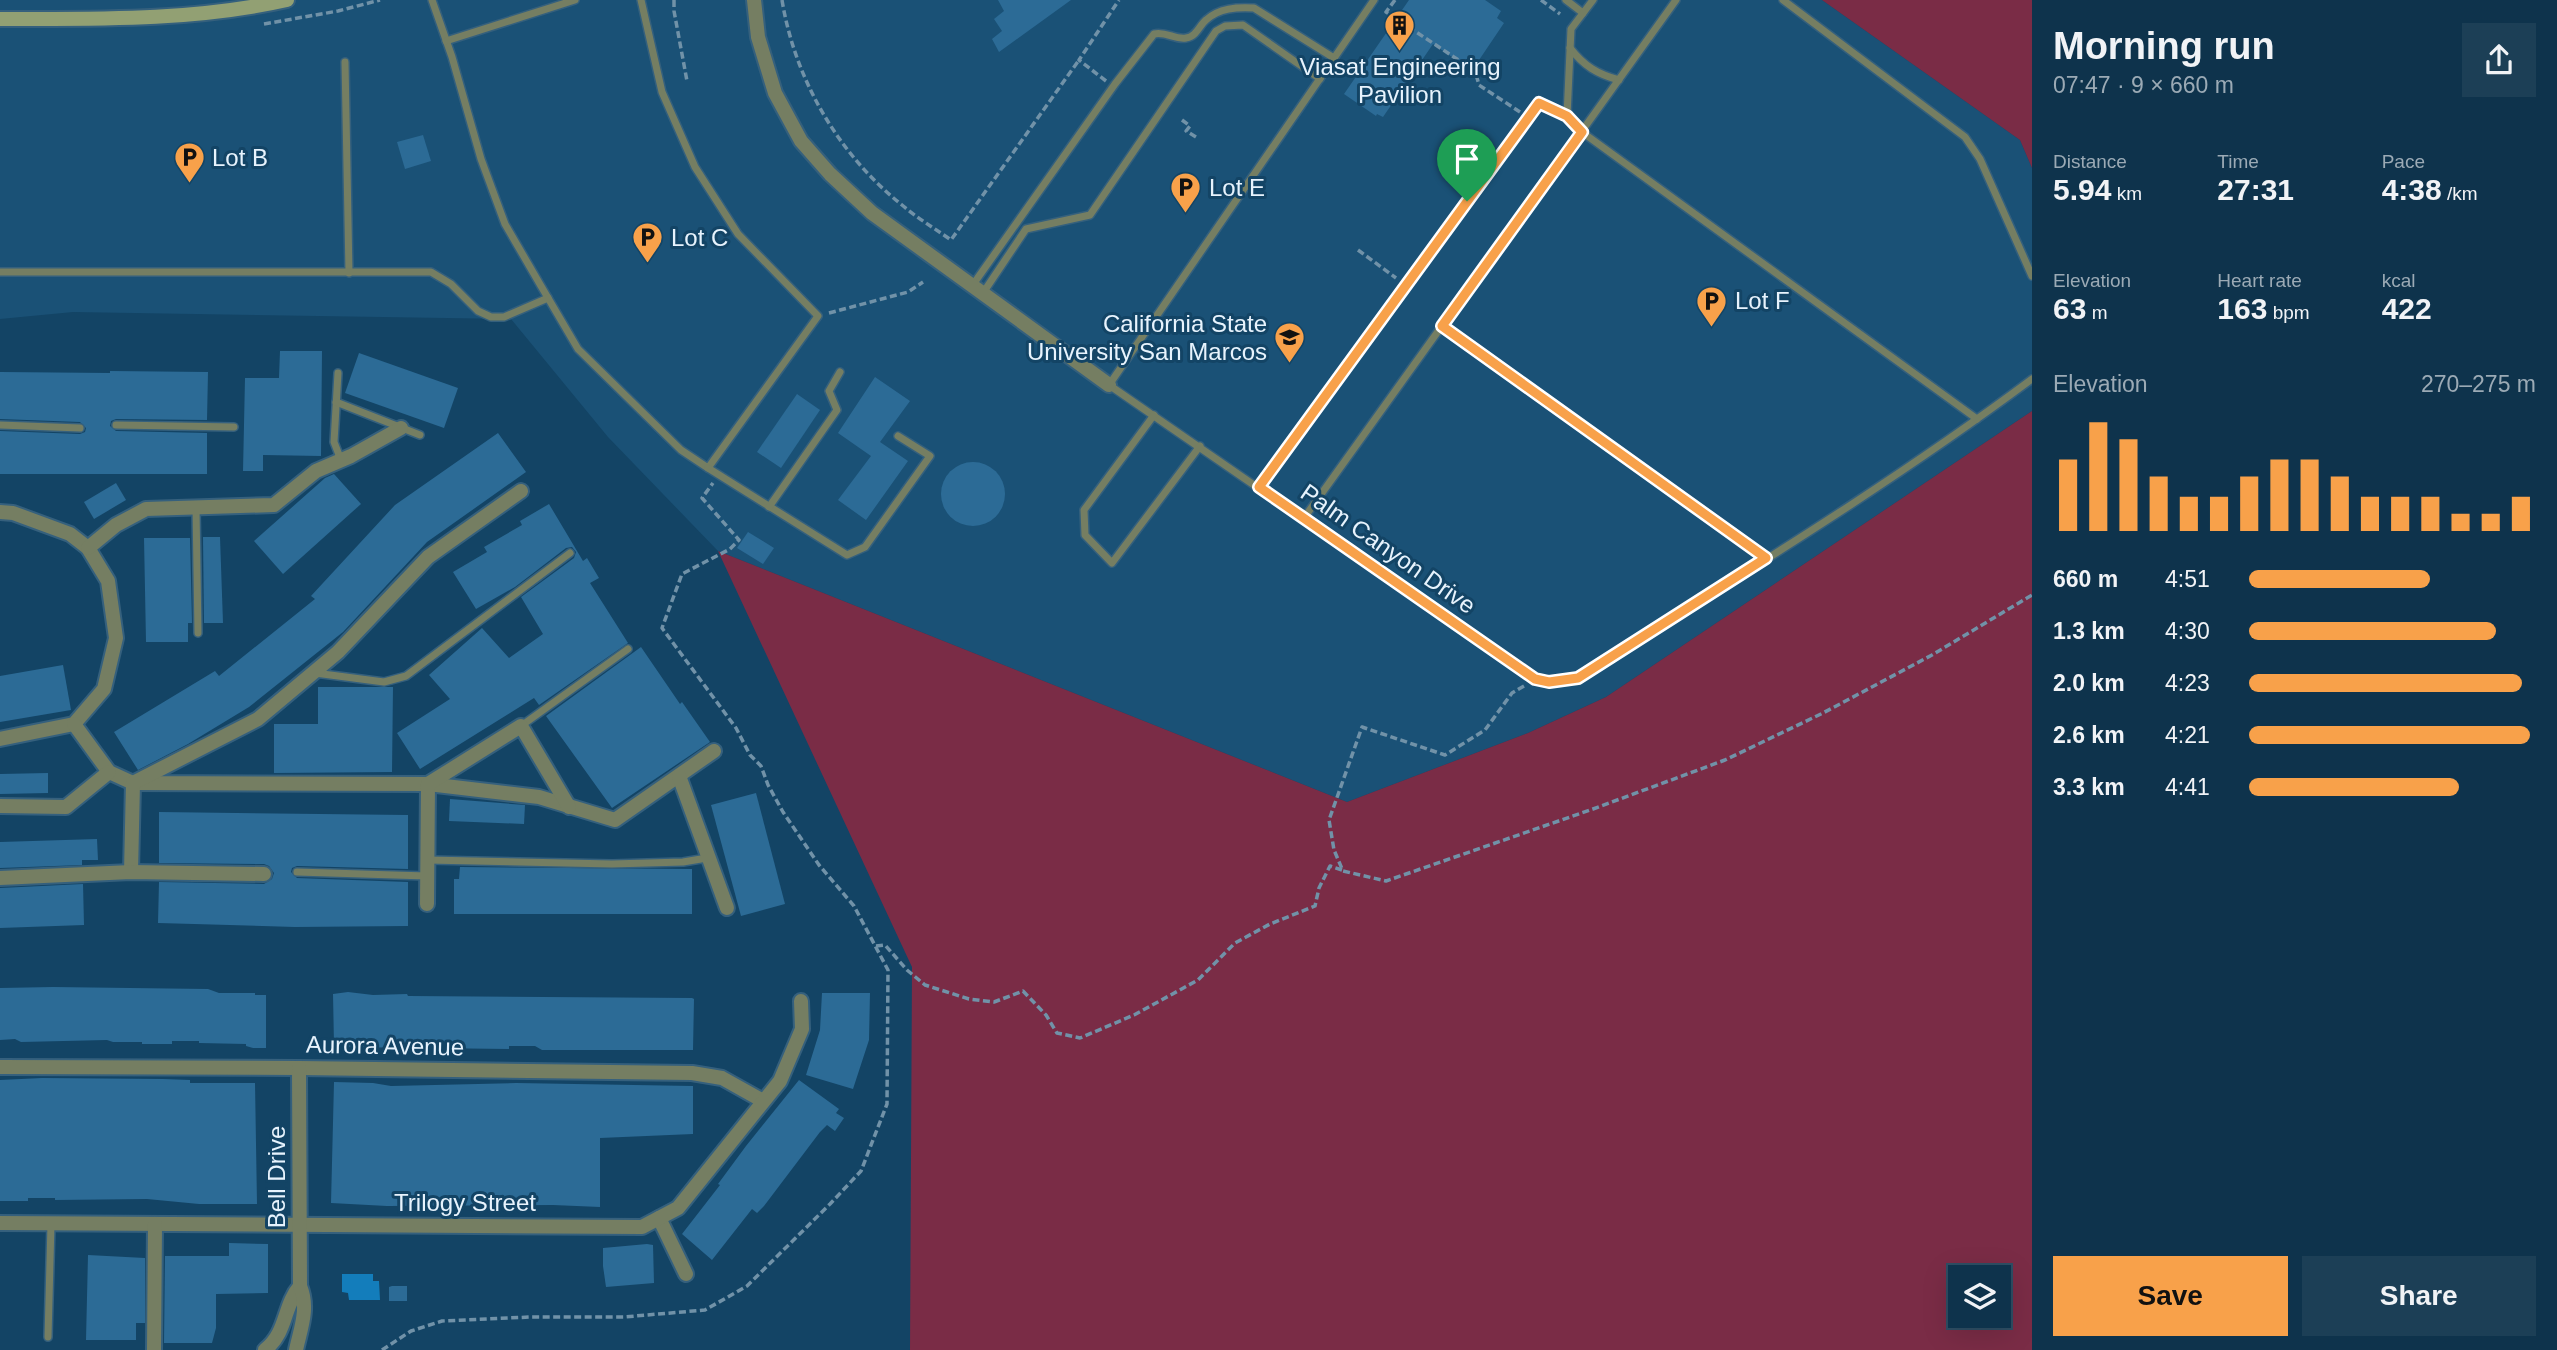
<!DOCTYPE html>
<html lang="en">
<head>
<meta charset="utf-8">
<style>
  body { margin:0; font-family:Helvetica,sans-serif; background:#1c3f56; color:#f1f3f6; height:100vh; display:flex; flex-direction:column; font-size:26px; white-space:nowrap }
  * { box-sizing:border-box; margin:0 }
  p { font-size:23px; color:#9baab5 }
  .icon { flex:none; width:38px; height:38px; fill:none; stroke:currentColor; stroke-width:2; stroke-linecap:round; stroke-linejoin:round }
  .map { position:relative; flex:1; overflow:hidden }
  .details { display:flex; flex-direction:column; background:#0e334c; width:525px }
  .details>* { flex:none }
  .fabs { position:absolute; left:1948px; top:1265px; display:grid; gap:14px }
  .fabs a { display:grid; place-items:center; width:63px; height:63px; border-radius:0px; background:#0e334c; box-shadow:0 7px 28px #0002,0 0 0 2px #2e4e64; font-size:35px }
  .pin { position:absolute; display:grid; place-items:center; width:60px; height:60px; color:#fff; margin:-72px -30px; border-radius:50% 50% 50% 0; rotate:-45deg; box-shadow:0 0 7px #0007 }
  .pin .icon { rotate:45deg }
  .round { display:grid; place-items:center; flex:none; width:74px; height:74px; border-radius:0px; background:#1c3f56 }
  .overview { display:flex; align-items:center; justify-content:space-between; height:119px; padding:0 21px }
  h1 { font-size:38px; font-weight:700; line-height:52px }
  .stats { display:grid; grid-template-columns:repeat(3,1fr); gap:10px; height:119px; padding:7px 21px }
  .stats div { display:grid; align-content:center }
  .stats b { font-size:30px; font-weight:700 }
  .stats small { font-size:19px; font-weight:400 }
  .stats p { font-size:19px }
  .chart { height:196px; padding:14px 21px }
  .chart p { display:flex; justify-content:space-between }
  .chart svg { width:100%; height:126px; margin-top:7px; stroke:#f8a14a; stroke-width:6 }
  .button { display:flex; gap:14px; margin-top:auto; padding:14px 21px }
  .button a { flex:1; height:80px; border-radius:0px; background:#f8a14a; color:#111; font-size:28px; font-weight:700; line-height:80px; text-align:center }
  .button a+a { background:#1c3f56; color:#f1f3f6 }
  ul { padding:0 21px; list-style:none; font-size:23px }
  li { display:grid; grid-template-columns:112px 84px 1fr; align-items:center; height:52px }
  li i { height:18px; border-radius:9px; background:#f8a14a }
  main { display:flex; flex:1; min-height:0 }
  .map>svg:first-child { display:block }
</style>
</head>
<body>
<main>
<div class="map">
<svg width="2032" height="1350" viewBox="0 0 2032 1350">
  <rect width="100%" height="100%" fill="#134465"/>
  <path fill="#1a5176" d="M 0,0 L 1822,0 L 2020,140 L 2032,168 L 2032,411 L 1606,697 L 1528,733 L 1347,802 L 718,551 L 608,437 L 511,319 L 73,312 L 0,319 Z"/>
  <g fill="#7a2c46" fill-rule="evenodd">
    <path d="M 1822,0 L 2032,0 L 2032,168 L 2020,140 Z"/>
    <path d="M 2032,411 L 2032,1350 L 910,1350 L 912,967 L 718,551 L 1347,802 L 1528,733 L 1606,697 ZM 1960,1278 L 1998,1278 L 1998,1316 L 1960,1316 Z"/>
  </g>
  <path fill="#137dbb" d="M 342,1274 L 373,1274 L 373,1281 L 379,1281 L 380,1300 L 349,1300 L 348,1293 L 342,1292 Z"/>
  <g fill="#2c6b96">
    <path d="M 998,0 L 1071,0 L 999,52 L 992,39 L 1002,31 L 994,19 L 1004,11 Z"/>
    <path d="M 1409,0 L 1485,0 L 1501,11 L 1497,18 L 1504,23 L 1475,66 L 1468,61 L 1464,65 L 1433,44 L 1383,117 L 1377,114 L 1376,116 L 1344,94 Z"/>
    <path d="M 423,135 L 431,161 L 405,169 L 397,142 Z"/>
    <path d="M 280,351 L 322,351 L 321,456 L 263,455 L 263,471 L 243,471 L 245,378 L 279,378 Z"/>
    <path d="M 359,353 L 458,388 L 444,428 L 345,393 Z"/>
    <path d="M 110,371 L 208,372 L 207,420 L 116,419 L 111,421 L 110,426 L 116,431 L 207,433 L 207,474 L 0,474 L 0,431 L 80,434 L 85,432 L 86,428 L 80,422 L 0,419 L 0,372 L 110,373 Z"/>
    <path d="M 875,377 L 910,401 L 880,442 L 908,461 L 866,520 L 838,500 L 871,456 L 838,433 Z"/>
    <path d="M 797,394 L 820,410 L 781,468 L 757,452 Z"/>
    <path d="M 498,433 L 526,472 L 427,542 L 343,632 L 249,707 L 188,744 L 138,770 L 114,732 L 215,671 L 219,676 L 315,599 L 311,596 L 395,505 Z"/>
    <circle cx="973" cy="494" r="32"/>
    <path d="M 334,474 L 361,504 L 283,574 L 254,541 L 325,478 Z"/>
    <path d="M 116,483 L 126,500 L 94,519 L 84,502 Z"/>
    <path d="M 549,504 L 583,561 L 587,558 L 599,578 L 590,583 L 628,643 L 539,705 L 534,698 L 420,769 L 397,733 L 450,699 L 429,675 L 482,628 L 509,658 L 543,634 L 521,597 L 574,558 L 576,552 L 572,547 L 566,548 L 515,587 L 476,609 L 453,572 L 487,552 L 484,547 L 522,525 L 520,521 Z"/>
    <path d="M 748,532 L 774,548 L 763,564 L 737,548 Z"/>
    <path d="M 203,537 L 220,537 L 223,623 L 204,623 Z"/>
    <path d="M 144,538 L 190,538 L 192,623 L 188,623 L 188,642 L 146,642 Z"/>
    <path d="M 641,647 L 680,704 L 682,702 L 710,742 L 612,808 L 546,716 Z"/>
    <path d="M 63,665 L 71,710 L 0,722 L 0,676 Z"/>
    <path d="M 318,687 L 393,687 L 392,772 L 274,773 L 274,724 L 318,724 Z"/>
    <path d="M 48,773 L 48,793 L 0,794 L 0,774 Z"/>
    <path d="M 756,793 L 785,904 L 741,916 L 711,805 Z"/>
    <path d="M 450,799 L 525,805 L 524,824 L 449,821 Z"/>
    <path d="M 159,812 L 408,815 L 408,869 L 297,866 L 292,868 L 291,872 L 297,878 L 408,882 L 408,926 L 295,927 L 158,923 L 159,882 L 264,884 L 272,879 L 274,873 L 269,866 L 264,864 L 159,863 Z"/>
    <path d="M 97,839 L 98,860 L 82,860 L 82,865 L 0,868 L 0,842 Z"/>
    <path d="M 460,867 L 692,869 L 692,914 L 454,914 L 454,879 L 459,879 Z"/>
    <path d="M 83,884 L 84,925 L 0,928 L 0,888 Z"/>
    <path d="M 53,987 L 208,989 L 219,993 L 255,993 L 255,995 L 266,995 L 266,1048 L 253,1048 L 246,1046 L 246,1044 L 199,1043 L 199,1041 L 172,1041 L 172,1044 L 142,1044 L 142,1042 L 113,1042 L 107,1040 L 21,1042 L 15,1039 L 0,1040 L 0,988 Z"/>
    <path d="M 348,992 L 373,995 L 407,994 L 408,996 L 692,998 L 694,999 L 693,1050 L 542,1050 L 535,1046 L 509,1046 L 509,1049 L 343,1047 L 343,1045 L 334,1045 L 333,994 Z"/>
    <path d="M 822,993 L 870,993 L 869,1040 L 853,1089 L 806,1075 L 820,1030 Z"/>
    <path d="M 42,1078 L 163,1079 L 190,1080 L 190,1083 L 255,1083 L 257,1204 L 199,1204 L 147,1199 L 55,1200 L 55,1198 L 28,1198 L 28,1201 L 0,1201 L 0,1080 Z"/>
    <path d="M 799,1080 L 839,1109 L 836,1113 L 844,1118 L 835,1131 L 827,1125 L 820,1132 L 764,1206 L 757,1213 L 752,1209 L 712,1260 L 682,1234 L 720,1185 L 718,1184 L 746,1146 Z"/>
    <path d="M 334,1082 L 373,1083 L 391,1086 L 516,1083 L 693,1086 L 693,1134 L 600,1138 L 600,1207 L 553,1205 L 387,1206 L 331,1203 Z"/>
    <path d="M 229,1243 L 268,1244 L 268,1293 L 216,1294 L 216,1328 L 212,1343 L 164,1343 L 165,1256 L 229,1256 Z"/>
    <path d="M 647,1244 L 653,1245 L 654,1283 L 606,1287 L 603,1266 L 603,1248 Z"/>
    <path d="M 88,1255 L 145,1258 L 145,1323 L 136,1323 L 136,1340 L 86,1340 Z"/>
    <path d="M 392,1286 L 407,1286 L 407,1301 L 389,1301 L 389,1287 Z"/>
  </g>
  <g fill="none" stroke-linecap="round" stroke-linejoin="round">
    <defs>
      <g id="service">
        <path d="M 432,0 L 452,57 L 481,159 L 505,224 L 541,286 L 578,349 L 681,450 L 708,468 L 818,316 L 738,234 L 695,167 L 662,92 L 641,0"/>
        <path d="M 1374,0 L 1109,385 L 1535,679 L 1549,682 L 1578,678 C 1731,581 1887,487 2032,379"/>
        <path d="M 1566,0 L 1583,13"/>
        <path d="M 1593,0 L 1571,29 L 1567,116 L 1575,127 L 1977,419"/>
        <path d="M 1783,0 L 1965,137 L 1980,159 L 2032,276"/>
        <path d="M 446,41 L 575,0"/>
        <path d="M 1570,48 C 1584,66 1597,74 1619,80"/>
        <path d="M 345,62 L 349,273"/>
        <path d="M 0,272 L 431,272 L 451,284 L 478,311 L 491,317 L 504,317 L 548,298"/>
        <path d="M 972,286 L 1115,84 L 1154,34 C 1166,31 1175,40 1186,38 C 1196,37 1199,26 1206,20 C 1219,8 1237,7 1254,8 L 1334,58"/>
        <path d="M 983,293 L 1026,229 L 1090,215 L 1216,31 L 1225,26 L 1243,25 L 1320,79"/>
        <path d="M 1442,326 L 1766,558"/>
        <path d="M 338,373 L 334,442 L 341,460"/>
        <path d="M 336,402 L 420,435"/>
        <path d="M 1154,415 L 1084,510 L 1085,535 L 1112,563 L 1200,446"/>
        <path d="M 0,425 L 80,428"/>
        <path d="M 116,425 L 234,427"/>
        <path d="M 708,468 L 847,555 L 865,547 L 930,456 L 898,436"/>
        <path d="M 1259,487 L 1539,103 L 1567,116"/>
        <path d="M 769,507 L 837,410 L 829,391 L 840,372"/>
        <path d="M 196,508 L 198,633"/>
        <path d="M 1304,518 L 1676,0"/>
        <path d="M 315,673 L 384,682 L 406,676 L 570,553"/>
        <path d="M 521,726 L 628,649"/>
        <path d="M 428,860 L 612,864 L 683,862 L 707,858"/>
        <path d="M 297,872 L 427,876"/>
        <path d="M 48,1337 L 51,1224"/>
      </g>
      <g id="minor">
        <path d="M 754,0 L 758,37 L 775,93 L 801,141 L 830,174 L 872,213 L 1109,385"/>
        <path d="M 0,512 L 13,513 L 70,534 L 88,548 L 108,581 L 116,638 L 104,689 L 74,724 L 0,739"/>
        <path d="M 88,548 L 116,525 L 146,509 L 274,505 L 316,471 L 351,456 L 401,428"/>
        <path d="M 74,724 L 109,772 L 133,783 L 428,784 L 539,797 L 615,820 L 714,751"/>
        <path d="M 679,776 L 727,908"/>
        <path d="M 0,806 L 66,807 L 109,772"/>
        <path d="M 131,872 L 133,783 L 258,719 L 338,652 L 428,557 L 521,491"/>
        <path d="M 0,878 L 131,872 L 264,874"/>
        <path d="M 427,904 L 428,784 L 521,726 L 569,807"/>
        <path d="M 0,1067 L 299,1068 L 692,1073 L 722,1078 L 763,1101"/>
        <path d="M 659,1218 L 686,1274"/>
        <path d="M 0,1223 L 642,1227 L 678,1208 L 780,1081 L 802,1029 L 801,1001"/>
        <path d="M 154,1350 L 155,1224"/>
        <path d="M 265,1350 C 288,1331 283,1306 300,1286"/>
        <path d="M 296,1350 C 301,1327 309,1308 300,1286 L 299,1068"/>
      </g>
      <path id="secondary" d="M 0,19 C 95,19 194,21 287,0"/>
    </defs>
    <use href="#service" stroke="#35607d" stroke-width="10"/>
    <use href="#minor" stroke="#35607d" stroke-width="18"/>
    <use href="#secondary" stroke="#35607d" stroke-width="18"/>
    <g stroke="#7192a8" stroke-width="3.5" stroke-dasharray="7 3.5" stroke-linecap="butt">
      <path d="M 674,0 L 674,11 L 687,81"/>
      <path d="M 782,0 C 795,80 839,155 902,205 C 917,218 934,228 951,240 L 1079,60"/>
      <path d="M 1395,0 L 1386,12 L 1475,71 L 1479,85 L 1520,112"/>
      <path d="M 1541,0 L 1560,14"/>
      <path d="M 264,24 L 338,11 L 380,0"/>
      <path d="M 1106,81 L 1079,60 L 1119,0"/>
      <path d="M 1182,120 L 1190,126 L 1186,131 L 1196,137"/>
      <path d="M 1358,250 L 1396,278"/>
      <path d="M 829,313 L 908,292 L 923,282"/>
      <path d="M 1524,686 L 1512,693 L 1485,730 L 1445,755 L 1362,727 L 1329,820 L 1334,850 L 1343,871 L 1386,881 L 1593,809 L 1725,760 L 1823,713 L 1932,655 L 2032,595"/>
      <path d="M 876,946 L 885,945 L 907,970 L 925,985 L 969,999 L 994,1002 L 1023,991 L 1046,1015 L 1057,1033 L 1080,1038 L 1134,1015 L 1198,980 L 1235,943 L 1270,924 L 1315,906 L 1319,888 L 1330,866 L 1342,870"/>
      <path d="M 382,1350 L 411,1331 L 442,1321 L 530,1317 L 624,1317 L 705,1310 L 747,1286 L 830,1204 L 861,1171 L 887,1104 L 888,970 L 854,906 L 819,865 L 783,812 L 768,785 L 761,766 L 750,755 L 736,728 L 662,628 L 682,574 L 730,549 L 739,540 L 702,498 L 713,483"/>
    </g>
    <use href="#service" stroke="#757e62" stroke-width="7"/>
    <use href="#minor" stroke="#757e62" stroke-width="14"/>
    <use href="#secondary" stroke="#92a073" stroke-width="14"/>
  </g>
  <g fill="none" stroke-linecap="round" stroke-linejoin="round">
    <defs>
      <path id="route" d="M 1539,103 L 1567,116 L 1582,132 L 1442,326 L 1766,558 L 1578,678 L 1549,682 L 1535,679 L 1259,487 Z"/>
    </defs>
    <use href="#route" stroke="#fff" stroke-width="14"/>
    <use href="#route" stroke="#f8a14a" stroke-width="9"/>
  </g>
  <defs>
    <symbol id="building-pin" viewBox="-11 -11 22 30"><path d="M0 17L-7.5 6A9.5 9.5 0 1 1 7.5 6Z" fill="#f8a14a" stroke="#134465"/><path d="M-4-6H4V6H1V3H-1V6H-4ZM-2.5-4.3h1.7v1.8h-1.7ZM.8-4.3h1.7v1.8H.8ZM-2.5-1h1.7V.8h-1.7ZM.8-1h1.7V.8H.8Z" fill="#111"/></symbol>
    <symbol id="parking-pin" viewBox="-11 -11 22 30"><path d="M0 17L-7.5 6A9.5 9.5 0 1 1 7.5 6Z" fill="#f8a14a" stroke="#134465"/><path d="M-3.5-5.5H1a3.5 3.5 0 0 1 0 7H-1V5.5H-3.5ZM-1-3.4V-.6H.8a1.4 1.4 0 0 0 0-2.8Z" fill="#111"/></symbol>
    <symbol id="university-pin" viewBox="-11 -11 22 30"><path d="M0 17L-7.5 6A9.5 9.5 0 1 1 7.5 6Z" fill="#f8a14a" stroke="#134465"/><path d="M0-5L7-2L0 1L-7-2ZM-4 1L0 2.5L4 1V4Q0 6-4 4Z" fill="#111"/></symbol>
  </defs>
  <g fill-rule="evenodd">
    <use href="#building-pin" x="1382" y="8" width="35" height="47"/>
    <use href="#parking-pin" x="172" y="140" width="35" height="47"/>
    <use href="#parking-pin" x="1168" y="170" width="35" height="47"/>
    <use href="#parking-pin" x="630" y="220" width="35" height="47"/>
    <use href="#parking-pin" x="1694" y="284" width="35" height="47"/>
    <use href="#university-pin" x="1272" y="320" width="35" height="47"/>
  </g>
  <g text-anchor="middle" stroke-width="6" stroke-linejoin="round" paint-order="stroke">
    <g font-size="24" fill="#e7f3fd" stroke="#134465" text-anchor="start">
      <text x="1400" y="75" text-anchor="middle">Viasat Engineering<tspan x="1400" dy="28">Pavilion</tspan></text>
      <text x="212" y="166">Lot B</text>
      <text x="1209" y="196">Lot E</text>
      <text x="671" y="246">Lot C</text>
      <text x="1735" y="309">Lot F</text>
      <text x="1267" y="332" text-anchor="end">California State<tspan x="1267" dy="28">University San Marcos</tspan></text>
    </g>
    <g font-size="24" fill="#e7f3fd" stroke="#134465">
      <text transform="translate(1388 549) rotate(35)" y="8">Palm Canyon Drive</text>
      <text transform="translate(385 1046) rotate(1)" y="8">Aurora Avenue</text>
      <text transform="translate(277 1177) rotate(-90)" y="8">Bell Drive</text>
      <text x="465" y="1211">Trilogy Street</text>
    </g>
  </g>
</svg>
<div class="fabs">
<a><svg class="icon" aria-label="layers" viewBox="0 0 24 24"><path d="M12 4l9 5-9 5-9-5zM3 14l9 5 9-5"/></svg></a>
</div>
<div class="pin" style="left:1467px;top:201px;background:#1e9e55"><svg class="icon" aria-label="arrive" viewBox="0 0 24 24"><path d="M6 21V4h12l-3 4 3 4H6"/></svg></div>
</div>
<section class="details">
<div class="overview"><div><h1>Morning run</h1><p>07:47 · 9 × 660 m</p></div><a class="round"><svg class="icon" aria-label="share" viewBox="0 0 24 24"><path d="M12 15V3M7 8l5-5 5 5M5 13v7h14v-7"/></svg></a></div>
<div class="stats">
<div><p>Distance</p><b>5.94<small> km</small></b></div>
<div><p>Time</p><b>27:31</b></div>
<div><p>Pace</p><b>4:38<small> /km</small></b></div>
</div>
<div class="stats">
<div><p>Elevation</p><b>63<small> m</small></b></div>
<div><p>Heart rate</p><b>163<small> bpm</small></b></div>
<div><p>kcal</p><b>422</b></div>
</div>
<div class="chart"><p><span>Elevation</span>270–275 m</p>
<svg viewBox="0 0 160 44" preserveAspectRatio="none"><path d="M5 44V19M15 44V6M25 44V12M35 44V25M45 44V32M55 44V32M65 44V25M75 44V19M85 44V19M95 44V25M105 44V32M115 44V32M125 44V32M135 44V38M145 44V38M155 44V32"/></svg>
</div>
<ul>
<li><b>660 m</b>4:51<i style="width:63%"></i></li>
<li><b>1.3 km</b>4:30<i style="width:86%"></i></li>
<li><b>2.0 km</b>4:23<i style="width:95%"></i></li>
<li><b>2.6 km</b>4:21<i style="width:98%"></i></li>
<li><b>3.3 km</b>4:41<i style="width:73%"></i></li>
</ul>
<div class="button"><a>Save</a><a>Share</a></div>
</section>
</main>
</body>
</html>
